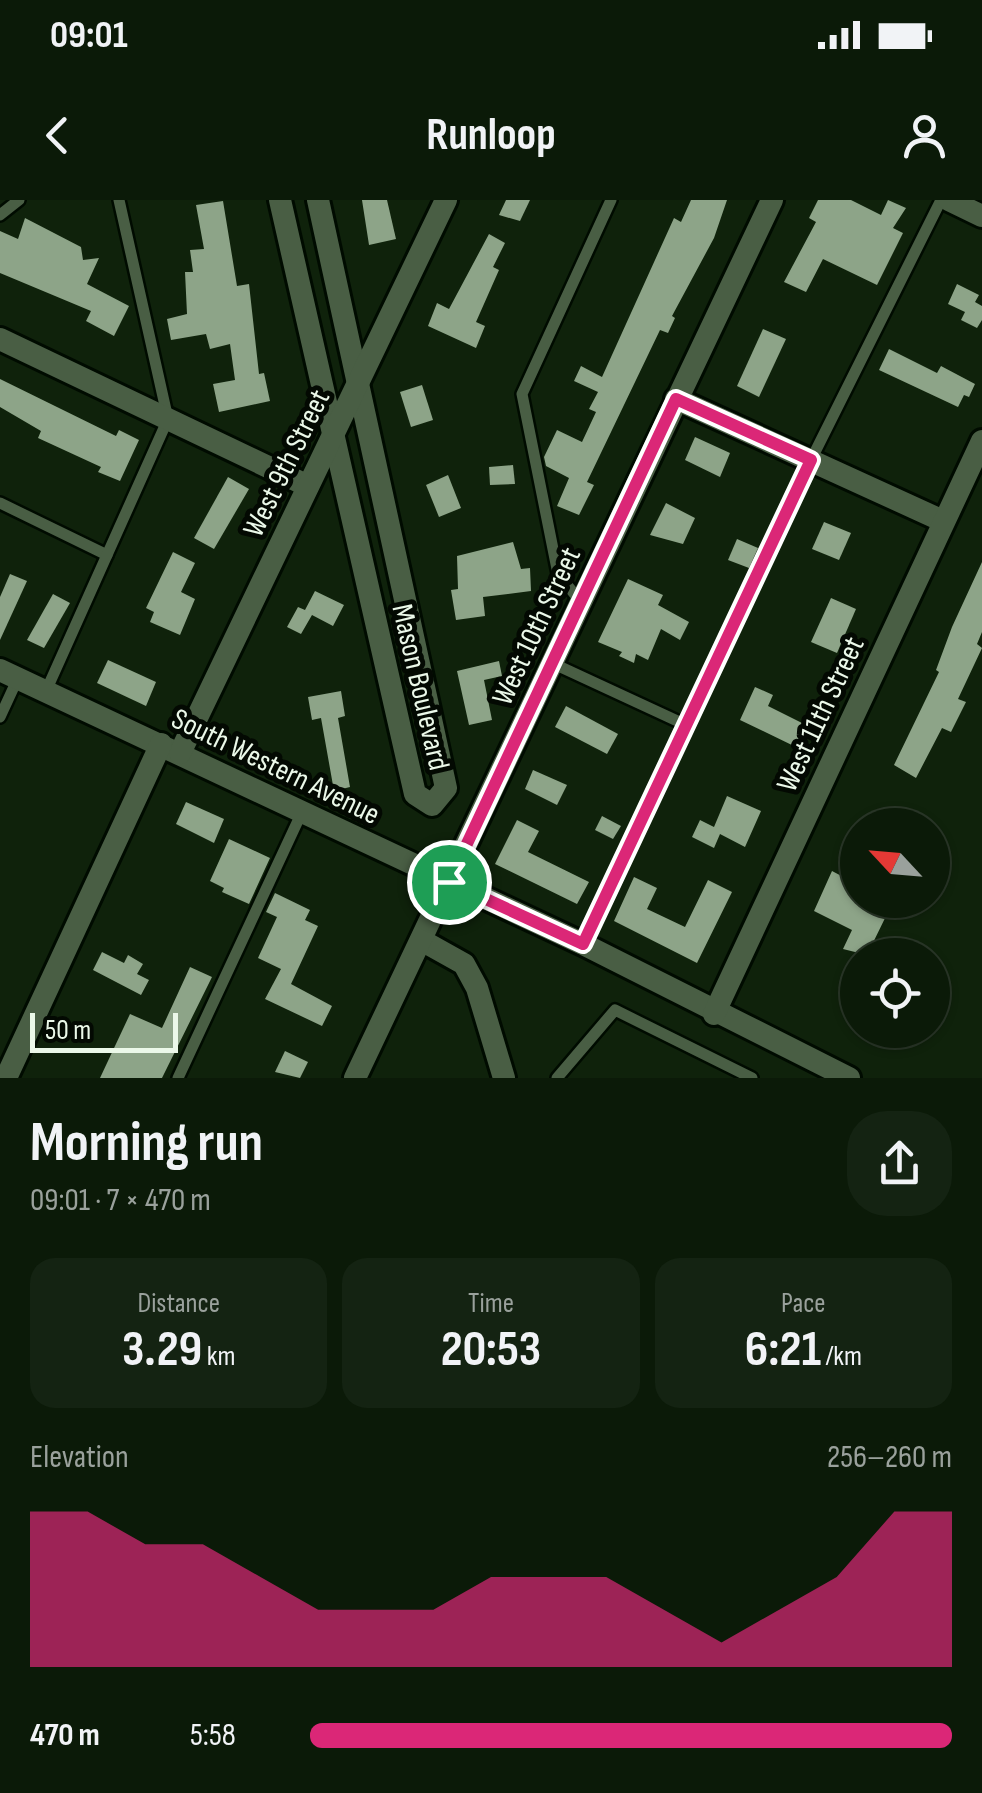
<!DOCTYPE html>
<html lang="en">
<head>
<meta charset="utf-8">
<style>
  body { margin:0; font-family:"Sofia Sans Condensed",sans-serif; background:#142312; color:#f1f3f6; height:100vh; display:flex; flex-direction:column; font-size:38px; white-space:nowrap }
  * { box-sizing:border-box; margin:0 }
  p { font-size:32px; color:#9aa19c }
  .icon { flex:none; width:55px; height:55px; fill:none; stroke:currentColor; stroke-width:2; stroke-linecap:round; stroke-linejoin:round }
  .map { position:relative; height:878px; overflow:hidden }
  .drawer { display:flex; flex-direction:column; background:#0b1a08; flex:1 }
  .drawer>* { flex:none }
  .needle { width:65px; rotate:296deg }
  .buttons { position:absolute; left:840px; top:608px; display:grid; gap:20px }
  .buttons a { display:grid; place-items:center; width:110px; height:110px; border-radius:50%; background:#0b1a08; box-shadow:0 2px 8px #0004,0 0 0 2px #2b3829; font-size:50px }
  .scale { position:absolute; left:30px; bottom:25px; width:148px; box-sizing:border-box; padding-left:10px; border:5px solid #ebf8e9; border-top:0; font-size:28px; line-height:35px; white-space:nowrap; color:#ebf8e9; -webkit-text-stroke:8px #030902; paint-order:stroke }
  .pin { position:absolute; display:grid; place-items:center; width:85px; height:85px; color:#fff; margin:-42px; border:5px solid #fff; border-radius:50%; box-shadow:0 2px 10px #0007 }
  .round { display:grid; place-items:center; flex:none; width:105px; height:105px; border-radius:40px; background:#142312 }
  .overview { display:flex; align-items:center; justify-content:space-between; height:170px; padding:0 30px }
  h1 { font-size:55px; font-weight:700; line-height:75px }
  .figures { display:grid; grid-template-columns:repeat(3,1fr); gap:15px; height:170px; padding:10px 30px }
  .figures div { display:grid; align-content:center; border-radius:25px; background:#142312; text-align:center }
  .figures b { font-size:50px; font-weight:700 }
  .figures small { font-size:28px; font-weight:400 }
  .figures p { font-size:28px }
  .chart { height:280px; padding:20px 30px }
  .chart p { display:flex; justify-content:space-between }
  .chart svg { width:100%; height:180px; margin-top:10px; fill:#db2777; opacity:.7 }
  ul { padding:0 30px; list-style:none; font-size:32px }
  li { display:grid; grid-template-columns:160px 120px 1fr; align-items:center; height:75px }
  li i { height:25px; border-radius:12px; background:#db2777 }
  .status { display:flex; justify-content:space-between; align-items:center; height:70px; padding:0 50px; background:#0b1a08; direction:ltr }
  .status svg { height:28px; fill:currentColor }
  header { display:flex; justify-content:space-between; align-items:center; height:130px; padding:0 30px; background:#0b1a08; font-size:45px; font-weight:700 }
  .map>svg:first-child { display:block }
</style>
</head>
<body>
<div class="status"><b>09:01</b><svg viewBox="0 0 49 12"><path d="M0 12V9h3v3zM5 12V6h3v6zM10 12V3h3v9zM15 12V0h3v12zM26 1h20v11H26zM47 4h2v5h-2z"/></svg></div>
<header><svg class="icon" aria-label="back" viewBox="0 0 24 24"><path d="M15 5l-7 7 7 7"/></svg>Runloop<svg class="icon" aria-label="person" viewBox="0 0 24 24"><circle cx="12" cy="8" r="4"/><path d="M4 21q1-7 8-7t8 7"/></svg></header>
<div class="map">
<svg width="982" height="878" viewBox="0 0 982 878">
  <rect width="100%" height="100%" fill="#0f220b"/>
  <g fill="#8da488">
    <path d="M 362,0 L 387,0 L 396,39 L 369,45 Z"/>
    <path d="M 506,0 L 530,0 L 520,21 L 499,15 Z"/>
    <path d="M 691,0 L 727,0 L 714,38 L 672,116 L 675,118 L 668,133 L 660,130 L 587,282 L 594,285 L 579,315 L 557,306 L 569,278 L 546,266 L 544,257 L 557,230 L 582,242 L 596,212 L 589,209 L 598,192 L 574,181 L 581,166 L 602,177 L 674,18 L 681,22 Z"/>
    <path d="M 818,0 L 851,0 L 881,15 L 888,0 L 906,8 L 893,28 L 903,33 L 877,85 L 823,59 L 806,92 L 784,82 L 816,22 L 809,18 Z"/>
    <path d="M 223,1 L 237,86 L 249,84 L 259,174 L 264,173 L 270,201 L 219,212 L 213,184 L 235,180 L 230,144 L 210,149 L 206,134 L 171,140 L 167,119 L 187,114 L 185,72 L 193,72 L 190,50 L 204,49 L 196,5 Z"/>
    <path d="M 25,18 L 81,47 L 83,60 L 99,58 L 87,84 L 129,106 L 114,136 L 86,121 L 91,111 L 0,73 L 0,31 L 18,39 Z"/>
    <path d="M 489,34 L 505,43 L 493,67 L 499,70 L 476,122 L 485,126 L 476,148 L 428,126 L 437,103 L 449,109 Z"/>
    <path d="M 957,84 L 979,95 L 975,102 L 982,106 L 982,120 L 977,128 L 961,120 L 965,112 L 948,104 Z"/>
    <path d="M 763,129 L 786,139 L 759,197 L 737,186 Z"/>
    <path d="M 889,149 L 937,173 L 941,166 L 975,184 L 969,197 L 964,195 L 958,207 L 879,170 Z"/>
    <path d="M 0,179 L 116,236 L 119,230 L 139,240 L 120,281 L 98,272 L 101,267 L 38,238 L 41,231 L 0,207 Z"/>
    <path d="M 422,185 L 433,220 L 411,227 L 400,192 Z"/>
    <path d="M 695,237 L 730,253 L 720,277 L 685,260 Z"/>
    <path d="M 513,265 L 515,284 L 490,285 L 489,267 Z"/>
    <path d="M 448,275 L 461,308 L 439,317 L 426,285 Z"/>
    <path d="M 228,277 L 249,289 L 214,349 L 194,338 Z"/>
    <path d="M 666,303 L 695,318 L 683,344 L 650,335 Z"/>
    <path d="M 824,322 L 851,333 L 839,360 L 812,349 Z"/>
    <path d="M 737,339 L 758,348 L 749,368 L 728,360 Z"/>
    <path d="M 513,342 L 521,369 L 530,368 L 531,391 L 483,397 L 485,416 L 456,420 L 451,390 L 458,389 L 457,356 Z"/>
    <path d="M 173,352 L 195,363 L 181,392 L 195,399 L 180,435 L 150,422 L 154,412 L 146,408 Z"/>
    <path d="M 982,362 L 982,432 L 977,444 L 982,448 L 958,499 L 966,502 L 951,532 L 942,528 L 916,578 L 894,565 L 939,472 L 936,470 L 952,427 Z"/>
    <path d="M 10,374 L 27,381 L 0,440 L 0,397 Z"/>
    <path d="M 628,379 L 663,395 L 658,405 L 689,422 L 680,440 L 661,429 L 648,460 L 636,454 L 634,463 L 619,456 L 622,452 L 598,442 Z"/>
    <path d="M 315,391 L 344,405 L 333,426 L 312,415 L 301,434 L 287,427 L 298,407 L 305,410 Z"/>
    <path d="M 53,394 L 70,403 L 44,448 L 27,440 Z"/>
    <path d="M 831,398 L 856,409 L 837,453 L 811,442 Z"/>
    <path d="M 108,460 L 156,482 L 146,506 L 97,483 Z"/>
    <path d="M 499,461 L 502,476 L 484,480 L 492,520 L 469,525 L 457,471 Z"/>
    <path d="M 755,487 L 773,495 L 768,506 L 808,526 L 798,548 L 740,520 Z"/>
    <path d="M 341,491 L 345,516 L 338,518 L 350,587 L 334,591 L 321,518 L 312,520 L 308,497 Z"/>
    <path d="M 566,506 L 618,534 L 607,554 L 555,527 Z"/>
    <path d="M 533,570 L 567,585 L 557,605 L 525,589 Z"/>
    <path d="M 727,596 L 761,611 L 745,647 L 720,634 L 714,648 L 692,637 L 700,620 L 714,627 Z"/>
    <path d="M 186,602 L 224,619 L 214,643 L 176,624 Z"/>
    <path d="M 602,616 L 621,626 L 613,639 L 595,630 Z"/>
    <path d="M 517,620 L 539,631 L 528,652 L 589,682 L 577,704 L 495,664 Z"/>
    <path d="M 229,639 L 270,658 L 249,704 L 222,692 L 224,688 L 210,681 Z"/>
    <path d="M 832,671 L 853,682 L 848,692 L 858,700 L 888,712 L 867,755 L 843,749 L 852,730 L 814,711 Z"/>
    <path d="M 634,677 L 657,688 L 647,709 L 685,727 L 708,680 L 732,692 L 697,763 L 614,721 Z"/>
    <path d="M 275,693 L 310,710 L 305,720 L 318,726 L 291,784 L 332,806 L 322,826 L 265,799 L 281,769 L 258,758 L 277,717 L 266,712 Z"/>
    <path d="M 102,752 L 124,763 L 128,755 L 143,764 L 137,774 L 149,780 L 141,795 L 93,770 Z"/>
    <path d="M 190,767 L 212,777 L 162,878 L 100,878 L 130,814 L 162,828 Z"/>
    <path d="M 285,851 L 308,862 L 300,878 L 275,872 Z"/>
  </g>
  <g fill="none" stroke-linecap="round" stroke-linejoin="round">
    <defs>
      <g id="service">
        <path d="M 0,15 L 19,0"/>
        <path d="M 0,303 L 107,355"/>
        <path d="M 581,402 L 558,374 L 522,194 L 611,0"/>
        <path d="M 552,463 L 686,525"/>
        <path d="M 46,491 L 168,219 L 119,0"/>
        <path d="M 0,517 L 18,478"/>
        <path d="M 583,744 L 811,260 L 941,0"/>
        <path d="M 178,878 L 302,612"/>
        <path d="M 557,878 L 615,810 L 752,878"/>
      </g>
      <g id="minor">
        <path d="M 280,0 L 415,594 L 432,605 L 446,588 L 318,0"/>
        <path d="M 949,0 L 982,16"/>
        <path d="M 0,139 L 308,286"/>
        <path d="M 676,199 L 943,321"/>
        <path d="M 0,470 L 583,744 L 849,878"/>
        <path d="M 180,553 L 446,0"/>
        <path d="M 421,740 L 464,764 L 477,788 L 504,878"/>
        <path d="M 714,814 L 982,241"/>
        <path d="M 6,878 L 161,544"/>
        <path d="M 355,878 L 772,0"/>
      </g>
    </defs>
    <use href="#service" stroke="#000b00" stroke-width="16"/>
    <use href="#minor" stroke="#000b00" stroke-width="28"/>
    <use href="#service" stroke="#495e44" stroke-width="11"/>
    <use href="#minor" stroke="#495e44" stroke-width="22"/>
  </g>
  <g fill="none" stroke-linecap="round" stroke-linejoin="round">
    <defs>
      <path id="route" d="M 676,199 L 811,260 L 583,744 L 449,682 Z"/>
    </defs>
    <use href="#route" stroke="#fff" stroke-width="20"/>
    <use href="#route" stroke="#db2777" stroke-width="12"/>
  </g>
  <g text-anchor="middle" stroke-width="10" stroke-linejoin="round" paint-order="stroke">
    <g font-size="30" fill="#ebf8e9" stroke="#030902">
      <text transform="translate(286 263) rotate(-64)" y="10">West 9th Street</text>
      <text transform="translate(536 426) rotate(-65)" y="10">West 10th Street</text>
      <text transform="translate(421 487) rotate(77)" y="10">Mason Boulevard</text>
      <text transform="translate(820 514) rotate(-65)" y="10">West 11th Street</text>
      <text transform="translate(276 566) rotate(26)" y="10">South Western Avenue</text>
    </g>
  </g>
</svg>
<div class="buttons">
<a><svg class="needle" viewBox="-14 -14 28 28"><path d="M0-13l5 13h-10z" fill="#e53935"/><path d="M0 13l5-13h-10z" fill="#9aa19c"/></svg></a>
<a><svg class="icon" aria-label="locate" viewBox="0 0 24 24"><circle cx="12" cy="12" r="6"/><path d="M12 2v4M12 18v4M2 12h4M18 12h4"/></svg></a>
</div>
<div class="scale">50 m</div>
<div class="pin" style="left:449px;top:682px;background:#1e9e55"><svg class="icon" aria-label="arrive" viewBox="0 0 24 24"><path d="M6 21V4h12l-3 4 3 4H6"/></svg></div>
</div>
<section class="drawer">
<div class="overview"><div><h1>Morning run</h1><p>09:01 · 7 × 470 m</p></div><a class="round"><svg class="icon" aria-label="share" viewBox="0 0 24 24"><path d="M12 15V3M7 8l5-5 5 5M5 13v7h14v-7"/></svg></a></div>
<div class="figures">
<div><p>Distance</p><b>3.29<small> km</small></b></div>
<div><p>Time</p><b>20:53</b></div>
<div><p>Pace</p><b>6:21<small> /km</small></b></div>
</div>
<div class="chart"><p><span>Elevation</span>256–260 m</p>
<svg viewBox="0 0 160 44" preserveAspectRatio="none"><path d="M0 44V6L10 6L20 14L30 14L40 22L50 30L60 30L70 30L80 22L90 22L100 22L110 30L120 38L130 30L140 22L150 6L160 6V44z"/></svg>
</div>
<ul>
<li><b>470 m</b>5:58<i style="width:100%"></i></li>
</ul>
</section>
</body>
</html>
